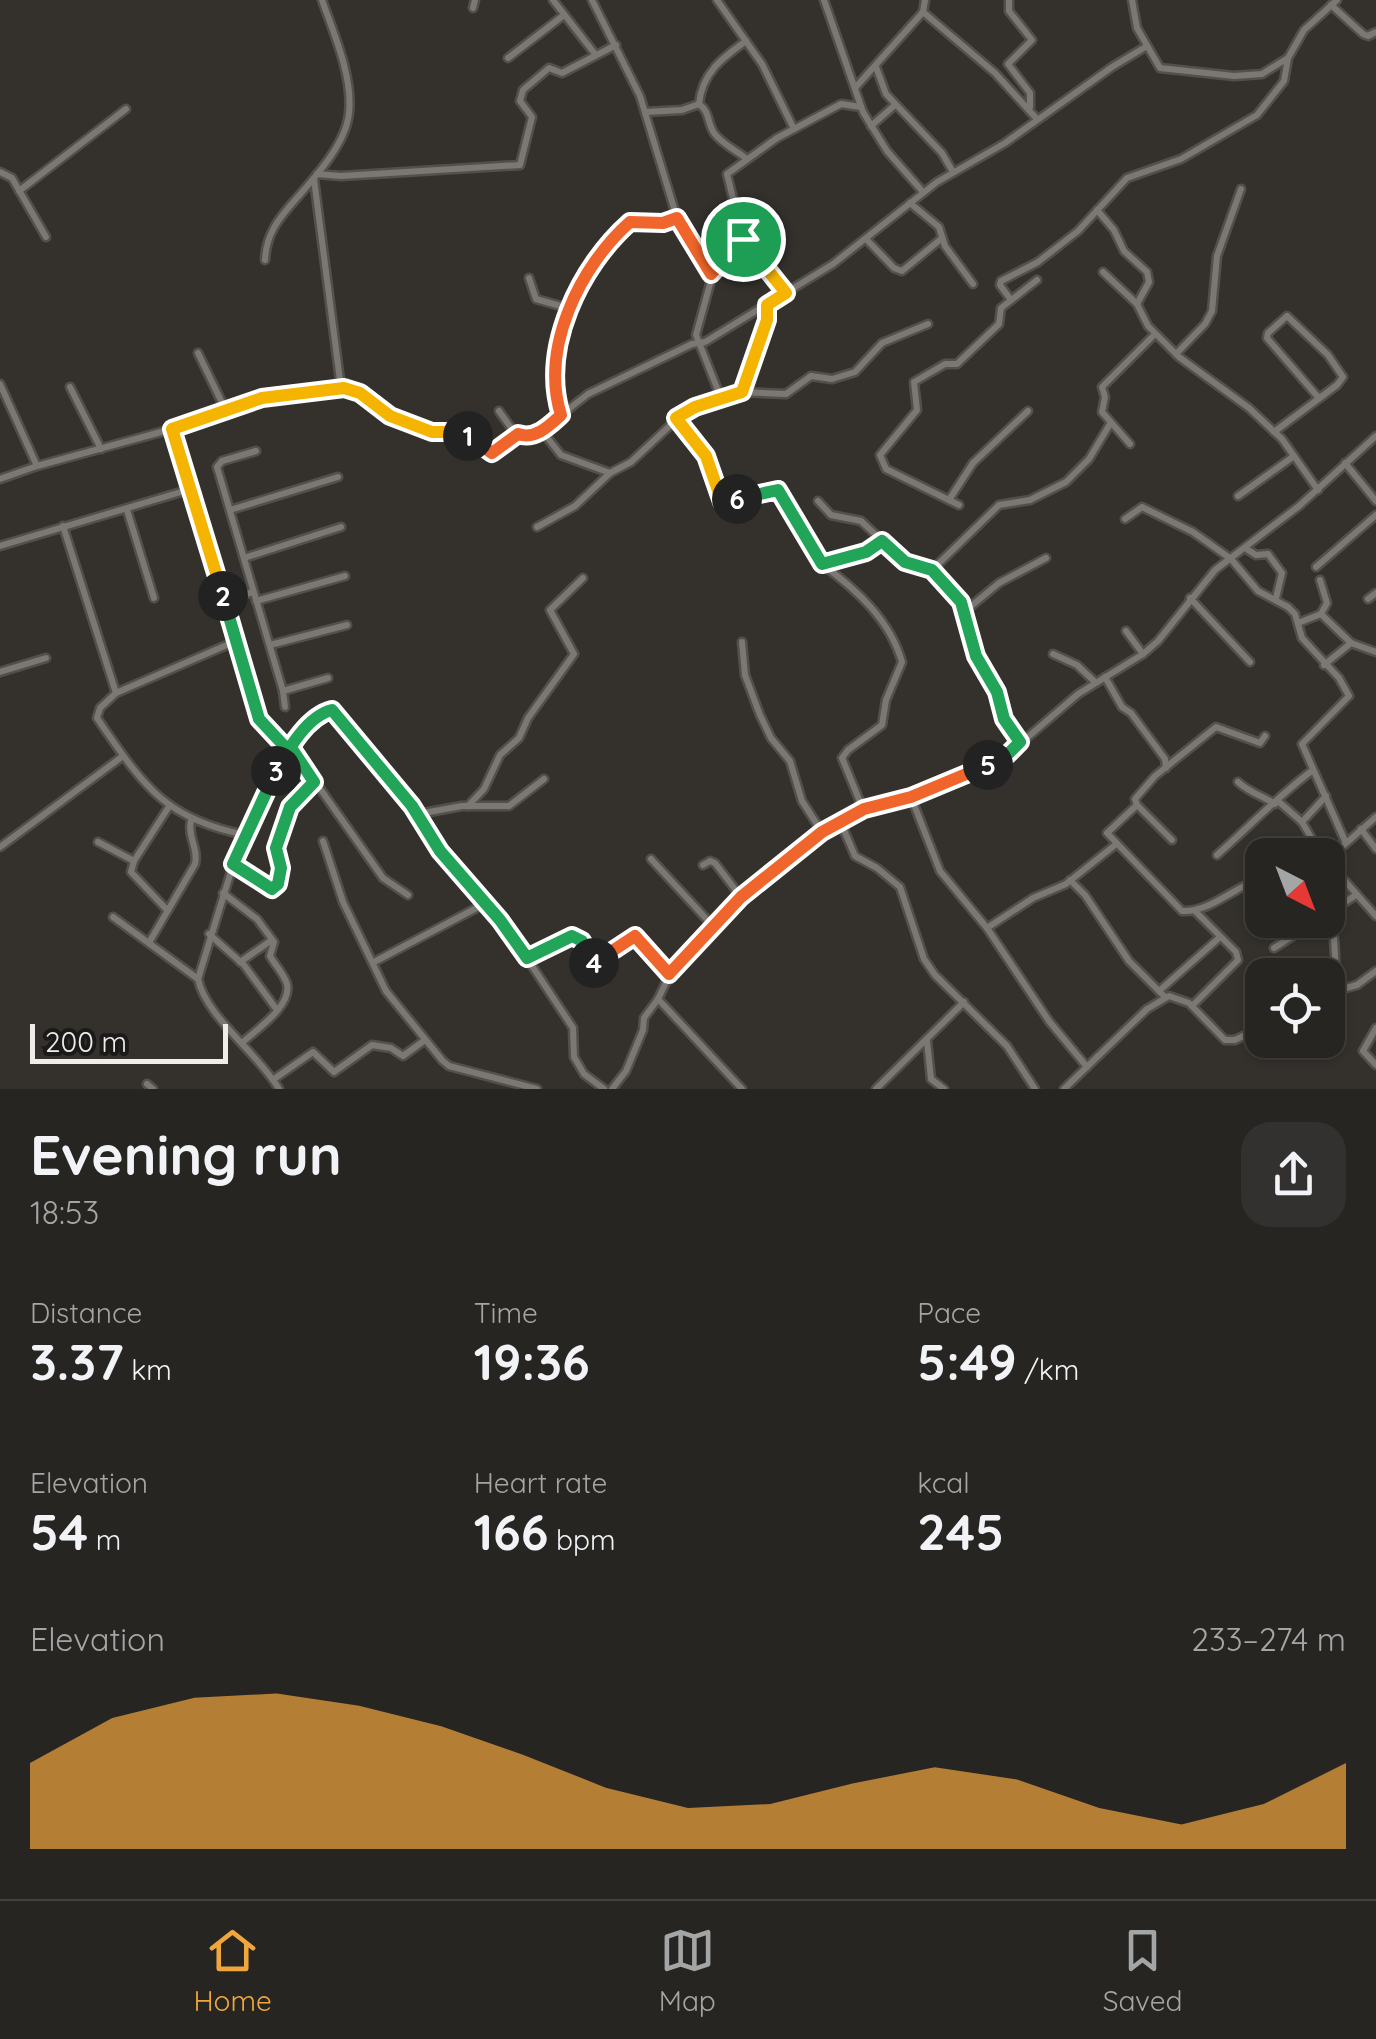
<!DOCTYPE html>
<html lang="en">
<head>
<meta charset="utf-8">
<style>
  body { margin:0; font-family:Quicksand,sans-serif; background:#33312f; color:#f1f3f6; height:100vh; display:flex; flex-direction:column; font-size:38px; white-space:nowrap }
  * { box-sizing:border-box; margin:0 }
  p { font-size:32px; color:#a4a5a5 }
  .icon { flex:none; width:55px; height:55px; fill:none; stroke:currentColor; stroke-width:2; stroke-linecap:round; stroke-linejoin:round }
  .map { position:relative; height:1089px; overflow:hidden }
  .drawer { display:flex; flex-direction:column; background:#272522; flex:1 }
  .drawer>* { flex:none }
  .needle { width:65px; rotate:138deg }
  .buttons { position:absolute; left:1245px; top:838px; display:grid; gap:20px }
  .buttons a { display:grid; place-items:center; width:100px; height:100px; border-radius:20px; background:#272522; box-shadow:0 2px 8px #0004,0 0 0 2px #434240; font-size:50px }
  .scale { position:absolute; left:30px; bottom:25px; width:198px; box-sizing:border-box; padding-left:10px; border:5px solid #eeedea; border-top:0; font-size:28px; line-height:35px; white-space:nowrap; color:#eeedea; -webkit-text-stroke:8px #1b1a18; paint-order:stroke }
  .pin { position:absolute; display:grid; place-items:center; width:85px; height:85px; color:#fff; margin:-42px; border:5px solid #fff; border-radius:50%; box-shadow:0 2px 10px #0007 }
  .km { position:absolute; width:50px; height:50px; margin:-25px; border-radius:50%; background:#222; color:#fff; font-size:28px; line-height:50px; text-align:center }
  .round { display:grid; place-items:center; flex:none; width:105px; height:105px; border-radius:30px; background:#33312f }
  .headline { display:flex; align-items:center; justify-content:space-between; height:170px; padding:0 30px }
  h1 { font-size:55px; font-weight:700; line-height:75px }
  .metrics { display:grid; grid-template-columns:repeat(3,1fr); gap:15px; height:170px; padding:10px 30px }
  .metrics div { display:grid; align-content:center }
  .metrics b { font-size:50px; font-weight:700 }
  .metrics small { font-size:28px; font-weight:400 }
  .metrics p { font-size:28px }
  .chart { height:280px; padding:20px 30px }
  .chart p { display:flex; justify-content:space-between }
  .chart svg { width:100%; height:180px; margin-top:10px; fill:#f0a63e; opacity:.7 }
  .dock { display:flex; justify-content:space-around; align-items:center; height:140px; border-top:2px solid #434240; background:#272522; font-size:28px; color:#a4a5a5 }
  .dock a { display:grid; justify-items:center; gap:5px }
  .dock .selected { color:#f0a63e }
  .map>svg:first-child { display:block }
</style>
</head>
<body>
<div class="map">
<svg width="1376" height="1089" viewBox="0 0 1376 1089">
  <rect width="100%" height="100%" fill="#34312d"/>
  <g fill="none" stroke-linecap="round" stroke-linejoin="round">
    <defs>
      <g id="street">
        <path d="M 553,0 L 595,54"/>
        <path d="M 592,0 L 640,96 L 677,218 L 710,270 L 710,284 L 696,335 L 721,398"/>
        <path d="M 717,0 L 762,64 L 794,129"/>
        <path d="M 824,0 L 863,112 L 887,151 L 923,192"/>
        <path d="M 1009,0 L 1009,11 L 1032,40 L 1008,64 L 1030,93 L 1030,107"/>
        <path d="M 1132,0 L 1137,28 L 1160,68 L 1234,76 L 1262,74 L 1288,58 L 1304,30 L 1337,0"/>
        <path d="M 1331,5 L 1363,34 L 1368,36 L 1376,32"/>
        <path d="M 473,8 L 475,0"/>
        <path d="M 923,12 L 925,0"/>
        <path d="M 746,41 C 722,58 702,73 699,104 C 710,112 707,122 714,133 C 723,145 736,150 747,159"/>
        <path d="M 508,58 L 564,15"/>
        <path d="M 876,67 L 886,94 L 942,153 L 953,172"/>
        <path d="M 855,88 L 923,12 L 995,73 L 1037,119"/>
        <path d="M 645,112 L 682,110 L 699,104"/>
        <path d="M 871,126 L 895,105"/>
        <path d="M 0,172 L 12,178 L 46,237"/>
        <path d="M 317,174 L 341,176 L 520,165 L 532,117 L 520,101 L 523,90 L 549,68 L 562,73 L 616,45"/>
        <path d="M 314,179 L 341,388"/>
        <path d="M 19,191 L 126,109"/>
        <path d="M 910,203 L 939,227 L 945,246 L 973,284"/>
        <path d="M 1097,210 L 1114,230 L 1124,251 L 1147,272 L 1149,282 L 1137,304"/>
        <path d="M 866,239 L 894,268 L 902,271 L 941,239"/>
        <path d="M 265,260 C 266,234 279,218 296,199 C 315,177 346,144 349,113 C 353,77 334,34 322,0"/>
        <path d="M 1103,272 L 1137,304 L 1148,326 L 1179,357 L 1249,408 L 1282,439 L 1318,490"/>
        <path d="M 712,273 L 743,239"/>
        <path d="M 529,278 L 536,299 L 571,309"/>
        <path d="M 786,293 L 743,239 L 727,174 L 777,138 L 841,104 L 861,107"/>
        <path d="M 1011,300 L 1000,285 L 1001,281 L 1038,262 L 1078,231 L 1127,178 L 1181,159 L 1257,115 L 1284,81 L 1288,58"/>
        <path d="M 198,353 L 226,411"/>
        <path d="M 1176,354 L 1205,324 L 1212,311 L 1217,256 L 1241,189"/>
        <path d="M 0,384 L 37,466 L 172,429 L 262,397 L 344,388 L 360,393 L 390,416 L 431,432 L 463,432 L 489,453 L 495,452 L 518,434"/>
        <path d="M 70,387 L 101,449"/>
        <path d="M 742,392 L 766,323 L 767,305"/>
        <path d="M 499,411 L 514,432 L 528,437 L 561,415 C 557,403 553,390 554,377 C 556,332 588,243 632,222 C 642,217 652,225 662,223 C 667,222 672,220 677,218"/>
        <path d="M 561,415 L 588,394 L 692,344 L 705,342 L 833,264 L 937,182 L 1005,143 L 1112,67 L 1147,46"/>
        <path d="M 677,419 L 705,456 L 722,502 L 778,490 L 822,564 L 866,553 L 881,541"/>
        <path d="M 172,429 L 259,719 L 287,749 L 233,865 L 198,979 C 206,1017 259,1054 279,1089"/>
        <path d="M 542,431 L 561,455 L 610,473 L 631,462 L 677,419 L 695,407 L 742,392 L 786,394 L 811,376 L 832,379 L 855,372 L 882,343 L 928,324"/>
        <path d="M 1274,432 L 1337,385 L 1343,377 L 1328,355 L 1287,316 L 1268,333 L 1267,338 L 1318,397"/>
        <path d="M 1130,444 L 1102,412 L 1105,397 L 1102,387 L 1155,334"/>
        <path d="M 256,451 L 222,461 L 217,467 L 283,691 L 285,707"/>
        <path d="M 1345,463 L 1376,501"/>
        <path d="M 0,479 L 37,466"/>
        <path d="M 1238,496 L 1294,456"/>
        <path d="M 949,500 L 973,463 L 1028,411"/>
        <path d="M 818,501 L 831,515 L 861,521 L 905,562 L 932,570 L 953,591 L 961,603 L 976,656 L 997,692 L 1004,719 L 1020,742"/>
        <path d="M 959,505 L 886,469 L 880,455 L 917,410 L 914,382 L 945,364 L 957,364 L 999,324 L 1001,308 L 1037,280"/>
        <path d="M 127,510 L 154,598"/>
        <path d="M 230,510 L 338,477"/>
        <path d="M 1125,519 L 1142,507 L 1193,532 L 1231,559 L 1258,591 L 1288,607 L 1295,614 L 1302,638 L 1339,678 L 1349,696 L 1302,744 L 1345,841"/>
        <path d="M 63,526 L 116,693 L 236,641"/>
        <path d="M 537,527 L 575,506 L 610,473"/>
        <path d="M 0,546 L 191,489"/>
        <path d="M 1245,548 L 1256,555 L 1268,554 L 1282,573 L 1276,598"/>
        <path d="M 244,558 L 341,527"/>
        <path d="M 823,565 C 857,590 890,620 902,662 L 886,700 L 882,725 L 848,750 L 842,758 L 863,809"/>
        <path d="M 1316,567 L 1376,515"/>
        <path d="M 932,570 L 999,505 L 1030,500 L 1066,482 L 1089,459 L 1110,424"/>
        <path d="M 1320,580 L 1327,603 L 1321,614 L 1351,643 L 1376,652"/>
        <path d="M 1190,598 L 1250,662"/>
        <path d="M 1368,599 L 1376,593"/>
        <path d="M 225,600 L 253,592"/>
        <path d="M 256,601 L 345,576"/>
        <path d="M 964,612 L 999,583 L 1046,558"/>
        <path d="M 1298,623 L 1321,614"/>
        <path d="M 1126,631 L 1143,654"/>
        <path d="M 742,642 L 745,675 L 760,715 L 771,738 L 790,761 L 802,801 L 822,832"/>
        <path d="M 270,645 L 347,625"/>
        <path d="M 1053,654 L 1077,665 L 1095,682"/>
        <path d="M 1324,665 L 1351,643"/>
        <path d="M 0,672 L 46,658"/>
        <path d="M 1105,677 L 1122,707 L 1131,713 L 1165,759 L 1166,768"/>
        <path d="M 283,691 L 328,678"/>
        <path d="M 116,693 L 100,708 L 97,718 C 142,783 163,819 246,835"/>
        <path d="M 290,746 L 383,878 L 408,895"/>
        <path d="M 287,749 L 327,711 L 332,710 L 344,723 L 413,805 L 460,875 L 511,934 L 573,1028 L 574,1057 L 584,1074 L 604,1089"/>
        <path d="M 1238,782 C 1250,793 1261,795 1275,804"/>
        <path d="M 911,797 L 940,871 L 987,928 L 1049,1021 L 1087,1067"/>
        <path d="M 1278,801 L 1302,822"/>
        <path d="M 1137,805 L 1172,840"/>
        <path d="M 468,806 L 484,789 L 500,755 L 519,738 L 528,718 L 574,654 L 550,610 L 583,578"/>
        <path d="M 418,814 L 462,806 L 509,806 L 544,779"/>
        <path d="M 840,821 L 855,856 L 877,868 L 900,887 L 924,959 L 935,975 L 1007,1046 L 1035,1089"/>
        <path d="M 1361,829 L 1376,849"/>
        <path d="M 323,841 L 343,902 L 386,991 L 442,1060 L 449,1066 L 537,1089"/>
        <path d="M 98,842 L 134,861 L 170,805"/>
        <path d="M 0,847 L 123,756"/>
        <path d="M 1217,855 C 1249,827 1279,795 1313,770"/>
        <path d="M 1304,855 L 1312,839 L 1302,822 L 1326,796"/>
        <path d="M 651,859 L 712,925"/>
        <path d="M 1328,859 L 1376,817"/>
        <path d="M 134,861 L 131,872 L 167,910"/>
        <path d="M 233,865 L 270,888 L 276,887 C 284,866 274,861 277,847 C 282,821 294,800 314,782"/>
        <path d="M 703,865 L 710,861 L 715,863 L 741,897"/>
        <path d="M 1328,868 L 1345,881 L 1376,916"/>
        <path d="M 1262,878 C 1236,886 1209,913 1182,911 L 1107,833 L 1137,805 L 1135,799 L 1155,776 L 1216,727 L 1260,743 L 1265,736"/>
        <path d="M 1070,880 L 1085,895 L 1129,961 L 1165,997"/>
        <path d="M 223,893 L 257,919 L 274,942 L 270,956 C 275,965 284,974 287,984 C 292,1006 257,1029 243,1042"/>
        <path d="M 1328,913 L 1356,895"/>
        <path d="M 113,917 L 198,979"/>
        <path d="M 1322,920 L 1334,938 L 1337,990"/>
        <path d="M 987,928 L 1033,898 L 1066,884 L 1115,845"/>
        <path d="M 209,934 L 244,965 L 277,1010"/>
        <path d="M 150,941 L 195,864 C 199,849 187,837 191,820"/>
        <path d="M 1274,948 L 1318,920"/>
        <path d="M 527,958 L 552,943 L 576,936 L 583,941 L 591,960 L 597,964 L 635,936 L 669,974"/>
        <path d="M 240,962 L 272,940"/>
        <path d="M 374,962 L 486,903"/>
        <path d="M 1159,991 L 1219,938"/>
        <path d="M 1328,993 L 1357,985 L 1376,971"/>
        <path d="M 658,999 L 742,1089"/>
        <path d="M 1192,1006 L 1238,960 L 1236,952 L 1196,912"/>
        <path d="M 1376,1028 L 1363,1051 L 1376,1065"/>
        <path d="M 927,1041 L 931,1079 L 944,1089"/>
        <path d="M 274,1079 L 313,1052 L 334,1072 L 372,1045 L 391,1048 L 403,1056 L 425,1040"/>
        <path d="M 147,1084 L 153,1089"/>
        <path d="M 612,1089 L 626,1071 L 643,1030 L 644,1018 L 658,999 L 673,968 L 761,879 L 835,823 L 863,809 L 937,788 L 1007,755 L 1078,694 L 1143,654 L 1158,641 L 1215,570 L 1299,506 L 1376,436"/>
        <path d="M 876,1089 L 964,1002"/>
        <path d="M 1064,1089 L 1147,1009 L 1169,996 L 1189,1003 L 1225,1040 L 1235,1040 L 1262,1027"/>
      </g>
    </defs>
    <use href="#street" stroke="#53504c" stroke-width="11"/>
    <use href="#street" stroke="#7b7873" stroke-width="6"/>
  </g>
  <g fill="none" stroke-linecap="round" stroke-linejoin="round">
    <defs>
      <path id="split-1" d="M 468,436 L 492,453 L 518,434 C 535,440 549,426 561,415 C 540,348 580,266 630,222 L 663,223 L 677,218 L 711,274 L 743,239"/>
      <path id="split-2" d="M 223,596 L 172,429 L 262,398 L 344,388 L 360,393 L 390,416 L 432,432 L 463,432 L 468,436"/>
      <path id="split-3" d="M 223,596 L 259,719 L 287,749 L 290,746 L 314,782 L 290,807 L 276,848 L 281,868 L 278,884 L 272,889 L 233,864 L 276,771"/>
      <path id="split-4" d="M 276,771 C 288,750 307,716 332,710 L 412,806 L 440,851 L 500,920 L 527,958 L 572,936 L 582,941 L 594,963"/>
      <path id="split-5" d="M 594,963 L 635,936 L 669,974 L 741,897 L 822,832 L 864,809 L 911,797 L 988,765"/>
      <path id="split-6" d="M 737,499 L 778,490 L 822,564 L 866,552 L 882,541 L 905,562 L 932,570 L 961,602 L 976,656 L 997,692 L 1004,719 L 1020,742 L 1007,755 L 988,765"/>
      <path id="split-7" d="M 737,499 L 722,502 L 706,456 L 676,418 L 695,407 L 742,392 L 767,320 L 767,305 L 786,293 L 743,239"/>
    </defs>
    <use href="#split-1" stroke="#fff" stroke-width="20"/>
    <use href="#split-2" stroke="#fff" stroke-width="20"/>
    <use href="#split-3" stroke="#fff" stroke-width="20"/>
    <use href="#split-4" stroke="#fff" stroke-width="20"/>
    <use href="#split-5" stroke="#fff" stroke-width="20"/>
    <use href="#split-6" stroke="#fff" stroke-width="20"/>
    <use href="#split-7" stroke="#fff" stroke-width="20"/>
    <use href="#split-1" stroke="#f0652b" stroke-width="12"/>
    <use href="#split-2" stroke="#f5b400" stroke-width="12"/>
    <use href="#split-3" stroke="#22a559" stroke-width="12"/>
    <use href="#split-4" stroke="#22a559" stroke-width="12"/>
    <use href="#split-5" stroke="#f0652b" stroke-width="12"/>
    <use href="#split-6" stroke="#22a559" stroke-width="12"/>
    <use href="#split-7" stroke="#f5b400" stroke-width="12"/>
  </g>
</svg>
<div class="buttons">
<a><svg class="needle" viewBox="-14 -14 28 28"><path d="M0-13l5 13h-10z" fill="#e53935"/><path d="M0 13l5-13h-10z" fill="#a4a5a5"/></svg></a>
<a><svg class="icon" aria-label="locate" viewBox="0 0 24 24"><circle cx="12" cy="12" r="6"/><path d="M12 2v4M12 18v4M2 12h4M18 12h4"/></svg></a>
</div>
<div class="scale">200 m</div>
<div class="pin" style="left:743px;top:239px;background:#1e9e55"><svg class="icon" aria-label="arrive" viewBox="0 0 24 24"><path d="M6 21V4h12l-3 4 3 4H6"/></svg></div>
<b class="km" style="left:468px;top:436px">1</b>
<b class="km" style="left:223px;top:596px">2</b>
<b class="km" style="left:276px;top:771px">3</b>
<b class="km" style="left:594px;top:963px">4</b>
<b class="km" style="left:988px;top:765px">5</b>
<b class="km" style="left:737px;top:499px">6</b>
</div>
<section class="drawer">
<div class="headline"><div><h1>Evening run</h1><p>18:53</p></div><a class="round"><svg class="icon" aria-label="share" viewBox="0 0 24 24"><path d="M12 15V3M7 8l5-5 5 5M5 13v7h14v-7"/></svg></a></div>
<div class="metrics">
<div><p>Distance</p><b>3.37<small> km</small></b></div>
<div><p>Time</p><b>19:36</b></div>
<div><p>Pace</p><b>5:49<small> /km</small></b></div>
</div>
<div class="metrics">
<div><p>Elevation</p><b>54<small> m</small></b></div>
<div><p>Heart rate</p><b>166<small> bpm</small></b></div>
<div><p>kcal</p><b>245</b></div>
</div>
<div class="chart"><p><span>Elevation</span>233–274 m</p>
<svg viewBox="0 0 160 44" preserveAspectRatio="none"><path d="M0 44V23L10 12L20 7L30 6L40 9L50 14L60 21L70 29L80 34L90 33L100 28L110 24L120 27L130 34L140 38L150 33L160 23V44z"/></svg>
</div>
</section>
<nav class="dock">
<a class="selected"><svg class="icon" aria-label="home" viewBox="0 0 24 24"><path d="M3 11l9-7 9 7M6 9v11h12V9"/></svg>Home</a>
<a><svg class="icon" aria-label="map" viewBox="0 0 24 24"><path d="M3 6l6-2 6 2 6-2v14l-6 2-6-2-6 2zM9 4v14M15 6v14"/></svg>Map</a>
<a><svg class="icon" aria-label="saved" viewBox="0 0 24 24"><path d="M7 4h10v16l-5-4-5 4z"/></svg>Saved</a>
</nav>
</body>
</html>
